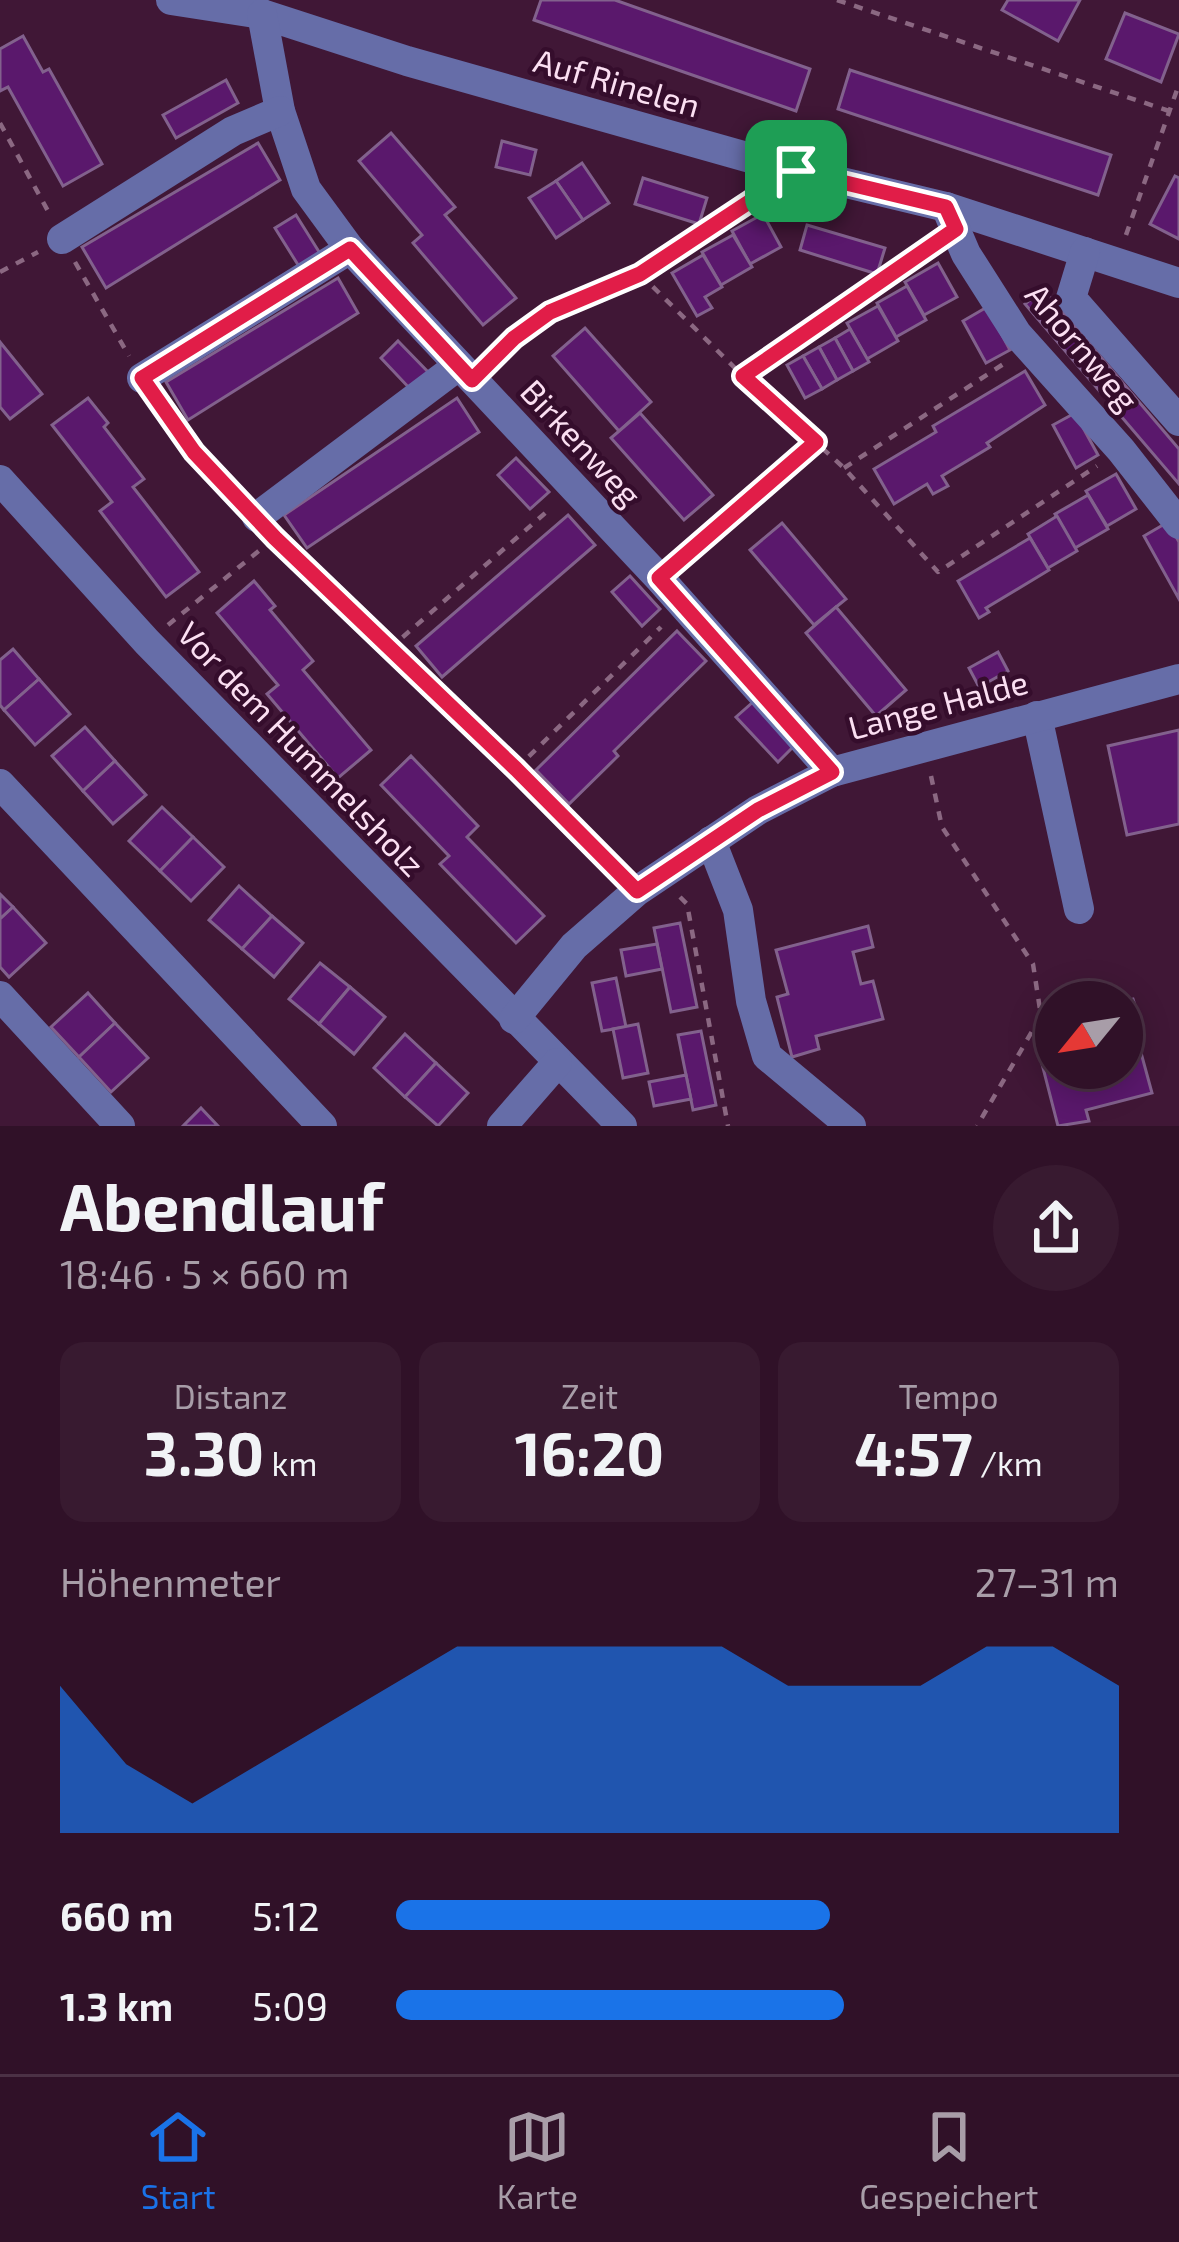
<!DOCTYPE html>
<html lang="de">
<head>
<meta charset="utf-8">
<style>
  body { margin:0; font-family:"Exo 2",sans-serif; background:#381a30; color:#f1f3f6; height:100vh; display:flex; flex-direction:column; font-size:45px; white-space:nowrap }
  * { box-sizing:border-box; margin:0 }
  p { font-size:39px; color:#a89da8 }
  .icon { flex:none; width:66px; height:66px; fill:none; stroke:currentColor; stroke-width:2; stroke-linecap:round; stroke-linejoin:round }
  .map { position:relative; height:1126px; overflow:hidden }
  .details { display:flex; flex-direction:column; background:#301128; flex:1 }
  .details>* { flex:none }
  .needle { width:78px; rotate:240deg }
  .tools { position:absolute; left:1035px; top:981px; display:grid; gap:24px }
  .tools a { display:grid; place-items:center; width:108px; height:108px; border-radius:50%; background:#301128; box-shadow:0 6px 30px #0003,0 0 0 3px #4b3145; font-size:60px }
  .pin { position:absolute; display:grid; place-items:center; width:102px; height:102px; color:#fff; margin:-51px; border-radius:24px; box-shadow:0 6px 18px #0006 }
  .round { display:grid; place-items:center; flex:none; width:126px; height:126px; border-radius:63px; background:#381a30 }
  .summary { display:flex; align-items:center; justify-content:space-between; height:204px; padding:0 60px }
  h1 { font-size:66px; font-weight:700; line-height:90px }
  .figures { display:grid; grid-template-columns:repeat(3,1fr); gap:18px; height:204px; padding:12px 60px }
  .figures div { display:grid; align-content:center; border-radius:24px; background:#381a30; text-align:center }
  .figures b { font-size:60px; font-weight:700 }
  .figures small { font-size:33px; font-weight:400 }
  .figures p { font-size:33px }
  .chart { height:336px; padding:24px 60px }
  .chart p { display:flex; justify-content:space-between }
  .chart svg { width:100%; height:216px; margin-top:12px; fill:#1a73e8; opacity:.7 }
  ul { padding:0 60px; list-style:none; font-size:39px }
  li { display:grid; grid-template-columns:192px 144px 1fr; align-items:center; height:90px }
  li i { height:30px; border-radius:15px; background:#1a73e8 }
  .dock { display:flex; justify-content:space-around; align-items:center; height:168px; border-top:3px solid #4b3145; background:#301128; font-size:33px; color:#a89da8 }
  .dock a { display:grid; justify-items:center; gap:6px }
  .dock .active { color:#1a73e8 }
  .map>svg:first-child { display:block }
</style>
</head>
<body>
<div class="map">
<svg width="1179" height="1126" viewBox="0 0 1179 1126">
  <rect width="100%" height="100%" fill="#401736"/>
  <g fill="#5a186c" stroke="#82618d" stroke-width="3">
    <path d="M 541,0 L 615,0 L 810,69 L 796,111 L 534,20 Z"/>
    <path d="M 1008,0 L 1080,0 L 1058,41 L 1002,10 Z"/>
    <path d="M 1125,13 L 1179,34 L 1161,82 L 1106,59 Z"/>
    <path d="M 23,36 L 43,72 L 49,69 L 102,164 L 63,186 L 8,87 L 0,91 L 0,49 Z"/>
    <path d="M 850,70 L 1111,155 L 1098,195 L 838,109 Z"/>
    <path d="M 226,80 L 238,103 L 176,138 L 163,115 Z"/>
    <path d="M 391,133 L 455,207 L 445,215 L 516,298 L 483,325 L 413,243 L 422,235 L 359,161 Z"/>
    <path d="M 502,141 L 536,150 L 530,175 L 496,167 Z"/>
    <path d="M 258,143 L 280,180 L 106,288 L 82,247 Z"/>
    <path d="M 582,163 L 609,203 L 583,220 L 556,181 Z"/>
    <path d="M 1175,176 L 1179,178 L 1179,239 L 1150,224 Z"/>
    <path d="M 643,178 L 707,198 L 699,224 L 635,204 Z"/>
    <path d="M 556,181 L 583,220 L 556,238 L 529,198 Z"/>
    <path d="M 763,214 L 781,247 L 750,264 L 732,231 Z"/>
    <path d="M 296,215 L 321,255 L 300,268 L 275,228 Z"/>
    <path d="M 807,225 L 885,248 L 877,274 L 800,250 Z"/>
    <path d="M 733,235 L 752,267 L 721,285 L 702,252 Z"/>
    <path d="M 703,255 L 722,287 L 705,297 L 712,308 L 697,316 L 672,273 Z"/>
    <path d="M 938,263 L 957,297 L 924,315 L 905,282 Z"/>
    <path d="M 338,278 L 358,313 L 188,420 L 166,382 Z"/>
    <path d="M 907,286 L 926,320 L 896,337 L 877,303 Z"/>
    <path d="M 1043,289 L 1179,449 L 1179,484 L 1025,304 Z"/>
    <path d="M 878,306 L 898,341 L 867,359 L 847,323 Z"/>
    <path d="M 987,307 L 1010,350 L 986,363 L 963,321 Z"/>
    <path d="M 585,328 L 651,402 L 619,431 L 553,356 Z"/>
    <path d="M 850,329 L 869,362 L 853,371 L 835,338 Z"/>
    <path d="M 835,338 L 853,371 L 837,380 L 819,347 Z"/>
    <path d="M 398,341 L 431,375 L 413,392 L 381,358 Z"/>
    <path d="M 0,342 L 42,394 L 10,419 L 0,407 Z"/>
    <path d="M 819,347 L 837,380 L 822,389 L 803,356 Z"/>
    <path d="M 803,356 L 822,389 L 805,398 L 787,365 Z"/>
    <path d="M 1025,371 L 1045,405 L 987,443 L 990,447 L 942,476 L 948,486 L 933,494 L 927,484 L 894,504 L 874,469 L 936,432 L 933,426 Z"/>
    <path d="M 88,398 L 108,423 L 104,427 L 144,479 L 133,487 L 199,572 L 166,597 L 100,511 L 112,502 L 52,425 Z"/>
    <path d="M 457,398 L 479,432 L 307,548 L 284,515 Z"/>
    <path d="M 640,413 L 713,495 L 684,520 L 611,438 Z"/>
    <path d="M 1075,413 L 1098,455 L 1076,468 L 1053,425 Z"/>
    <path d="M 516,458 L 549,492 L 530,509 L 498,475 Z"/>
    <path d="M 1116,474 L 1136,509 L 1107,526 L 1086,491 Z"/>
    <path d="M 1088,495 L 1108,529 L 1075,548 L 1055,514 Z"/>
    <path d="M 568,515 L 595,545 L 442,677 L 416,646 Z"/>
    <path d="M 1057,516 L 1077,551 L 1048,568 L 1028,534 Z"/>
    <path d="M 1168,522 L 1179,542 L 1179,599 L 1144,536 Z"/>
    <path d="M 782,523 L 846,599 L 814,625 L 750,550 Z"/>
    <path d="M 1030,538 L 1049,570 L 986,608 L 989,612 L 979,618 L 958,581 Z"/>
    <path d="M 630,576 L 660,609 L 642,626 L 612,592 Z"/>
    <path d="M 254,581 L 275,606 L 270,610 L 313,661 L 303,670 L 371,750 L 338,778 L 267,694 L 278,685 L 217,613 Z"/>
    <path d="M 836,607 L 906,690 L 876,716 L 806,633 Z"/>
    <path d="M 677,631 L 706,661 L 614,751 L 618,756 L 569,804 L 536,770 Z"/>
    <path d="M 13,649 L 39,679 L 4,710 L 0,705 L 0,660 Z"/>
    <path d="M 998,652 L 1008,671 L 979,687 L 969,668 Z"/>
    <path d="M 39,679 L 70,714 L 35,745 L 4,710 Z"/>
    <path d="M 753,702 L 794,746 L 778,762 L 736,717 Z"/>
    <path d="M 85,727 L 115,761 L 83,791 L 52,756 Z"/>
    <path d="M 1179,730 L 1179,824 L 1127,835 L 1108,746 Z"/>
    <path d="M 411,756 L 478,826 L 467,837 L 544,916 L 516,943 L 440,864 L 449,856 L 381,785 Z"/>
    <path d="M 115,761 L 146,795 L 113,824 L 83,791 Z"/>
    <path d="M 162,807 L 193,837 L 160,871 L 129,841 Z"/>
    <path d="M 193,837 L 224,867 L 191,901 L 160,871 Z"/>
    <path d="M 239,886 L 272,916 L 242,949 L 209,920 Z"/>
    <path d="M 0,894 L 13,907 L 0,919 Z"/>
    <path d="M 13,907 L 46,943 L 9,977 L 0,967 L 0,919 Z"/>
    <path d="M 272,916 L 303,943 L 274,977 L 242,949 Z"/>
    <path d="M 680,923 L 697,1007 L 671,1012 L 654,928 Z"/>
    <path d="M 868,926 L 873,947 L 853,952 L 861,984 L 873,981 L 883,1019 L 816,1036 L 819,1049 L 792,1057 L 777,997 L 788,994 L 776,950 Z"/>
    <path d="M 657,944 L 662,969 L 626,976 L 621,950 Z"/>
    <path d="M 320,963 L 350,987 L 319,1024 L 289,999 Z"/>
    <path d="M 616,978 L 626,1027 L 602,1031 L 592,983 Z"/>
    <path d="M 350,987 L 385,1017 L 354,1054 L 319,1024 Z"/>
    <path d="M 88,993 L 115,1023 L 79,1057 L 51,1027 Z"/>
    <path d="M 1133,999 L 1141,1025 L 1123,1030 L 1129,1053 L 1140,1049 L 1152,1093 L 1086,1110 L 1089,1121 L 1058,1126 L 1041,1060 L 1056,1056 L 1056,1068 L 1122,1068 L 1122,1002 Z"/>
    <path d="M 115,1023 L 148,1058 L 111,1092 L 79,1057 Z"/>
    <path d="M 638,1024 L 648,1073 L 623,1078 L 613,1029 Z"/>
    <path d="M 701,1031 L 716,1105 L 693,1110 L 678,1035 Z"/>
    <path d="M 405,1034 L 436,1063 L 405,1097 L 374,1068 Z"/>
    <path d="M 436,1063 L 468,1093 L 438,1126 L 405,1097 Z"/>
    <path d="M 686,1075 L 691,1099 L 654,1106 L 649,1082 Z"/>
    <path d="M 201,1108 L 218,1126 L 183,1126 Z"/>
  </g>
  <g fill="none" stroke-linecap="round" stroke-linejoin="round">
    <g stroke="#8b6882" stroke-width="4.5" stroke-dasharray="9 9" stroke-linecap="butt">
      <path d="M 837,0 L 1169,111"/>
      <path d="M 0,123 L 49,213"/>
      <path d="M 1126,235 L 1179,84"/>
      <path d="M 75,262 L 129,356"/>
      <path d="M 0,272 L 38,252"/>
      <path d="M 640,274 L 743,376 L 844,468 L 938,572 L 1097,466"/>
      <path d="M 493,359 C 540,312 580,303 637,275 C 681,254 721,220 762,193"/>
      <path d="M 743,376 L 931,246"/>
      <path d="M 158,401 L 194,452 L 239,498"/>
      <path d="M 844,468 L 1005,363"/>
      <path d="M 275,538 L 619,873"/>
      <path d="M 680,561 L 816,442"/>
      <path d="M 168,625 L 266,545"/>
      <path d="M 389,649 L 551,508"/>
      <path d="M 516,769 L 661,627"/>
      <path d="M 931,776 L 942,827 L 1033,964 L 1041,1016 L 977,1126"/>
      <path d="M 680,897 L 687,904 L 728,1126"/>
    </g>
    <g stroke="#666da8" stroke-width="30">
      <path d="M 171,0 L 262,14 L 407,61 L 796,171 L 946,207 L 1179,283"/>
      <path d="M 262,14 L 280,111 L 306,189 L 350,249 L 660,579 L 832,772"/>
      <path d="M 946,207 L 966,254 L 1017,334 L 1121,450 L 1179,524"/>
      <path d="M 62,239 L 233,131 L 280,111"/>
      <path d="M 1085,252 L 1071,298 L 1179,421"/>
      <path d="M 142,378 L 350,249"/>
      <path d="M 0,480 L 147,642 L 622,1126"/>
      <path d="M 257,517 L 458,366"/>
      <path d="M 1037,716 L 1079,909"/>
      <path d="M 0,784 L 322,1126"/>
      <path d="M 711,841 L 738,910 L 751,1001 L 767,1056 L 851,1126"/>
      <path d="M 0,996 L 120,1126"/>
      <path d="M 514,1019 L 574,946 L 637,891 L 758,810 L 832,772 L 1179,679"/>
      <path d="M 502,1126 L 557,1063"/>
    </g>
  </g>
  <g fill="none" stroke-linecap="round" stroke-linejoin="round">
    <defs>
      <path id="route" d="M 796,171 L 946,207 L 956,229 L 743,376 L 816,442 L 659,578 L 832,772 L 758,810 L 637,891 L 516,769 L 275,538 L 194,452 L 142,378 L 350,249 L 472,380 L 514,338 L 550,312 L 640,274 Z"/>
    </defs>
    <use href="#route" stroke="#fff" stroke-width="24"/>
    <use href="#route" stroke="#e11d48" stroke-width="15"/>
  </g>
  <g text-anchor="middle" stroke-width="9" stroke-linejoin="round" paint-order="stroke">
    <g font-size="33" fill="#fbdff2" stroke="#350d2c">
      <text transform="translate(617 83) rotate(16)" y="12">Auf Rinelen</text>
      <text transform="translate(1082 347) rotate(50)" y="12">Ahornweg</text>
      <text transform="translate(581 443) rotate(47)" y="12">Birkenweg</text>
      <text transform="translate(938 705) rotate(-15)" y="12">Lange Halde</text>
      <text transform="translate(301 749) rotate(46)" y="12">Vor dem Hummelsholz</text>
    </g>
  </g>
</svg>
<div class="tools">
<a><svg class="needle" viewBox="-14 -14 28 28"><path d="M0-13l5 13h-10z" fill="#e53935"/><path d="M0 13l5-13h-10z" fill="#a89da8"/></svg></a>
</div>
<div class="pin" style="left:796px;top:171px;background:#1e9e55"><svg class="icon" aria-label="arrive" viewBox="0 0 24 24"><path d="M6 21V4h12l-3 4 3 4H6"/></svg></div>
</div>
<section class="details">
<div class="summary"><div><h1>Abendlauf</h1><p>18:46 · 5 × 660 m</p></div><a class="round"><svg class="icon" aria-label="share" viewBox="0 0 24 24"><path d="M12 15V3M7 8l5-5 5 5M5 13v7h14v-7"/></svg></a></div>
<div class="figures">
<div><p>Distanz</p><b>3.30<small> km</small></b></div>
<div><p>Zeit</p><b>16:20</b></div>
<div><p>Tempo</p><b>4:57<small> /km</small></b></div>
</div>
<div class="chart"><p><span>Höhenmeter</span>27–31 m</p>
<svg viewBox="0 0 160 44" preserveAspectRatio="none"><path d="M0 44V14L10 30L20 38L30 30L40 22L50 14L60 6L70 6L80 6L90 6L100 6L110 14L120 14L130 14L140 6L150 6L160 14V44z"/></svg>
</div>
<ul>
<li><b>660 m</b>5:12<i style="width:60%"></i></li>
<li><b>1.3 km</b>5:09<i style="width:62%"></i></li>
</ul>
</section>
<nav class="dock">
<a class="active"><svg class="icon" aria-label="home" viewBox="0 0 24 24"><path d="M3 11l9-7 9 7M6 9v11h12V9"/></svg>Start</a>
<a><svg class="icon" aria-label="map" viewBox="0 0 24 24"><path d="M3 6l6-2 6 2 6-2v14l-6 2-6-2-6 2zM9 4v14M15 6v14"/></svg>Karte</a>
<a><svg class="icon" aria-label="saved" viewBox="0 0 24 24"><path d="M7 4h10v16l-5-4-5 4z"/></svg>Gespeichert</a>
</nav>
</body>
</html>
